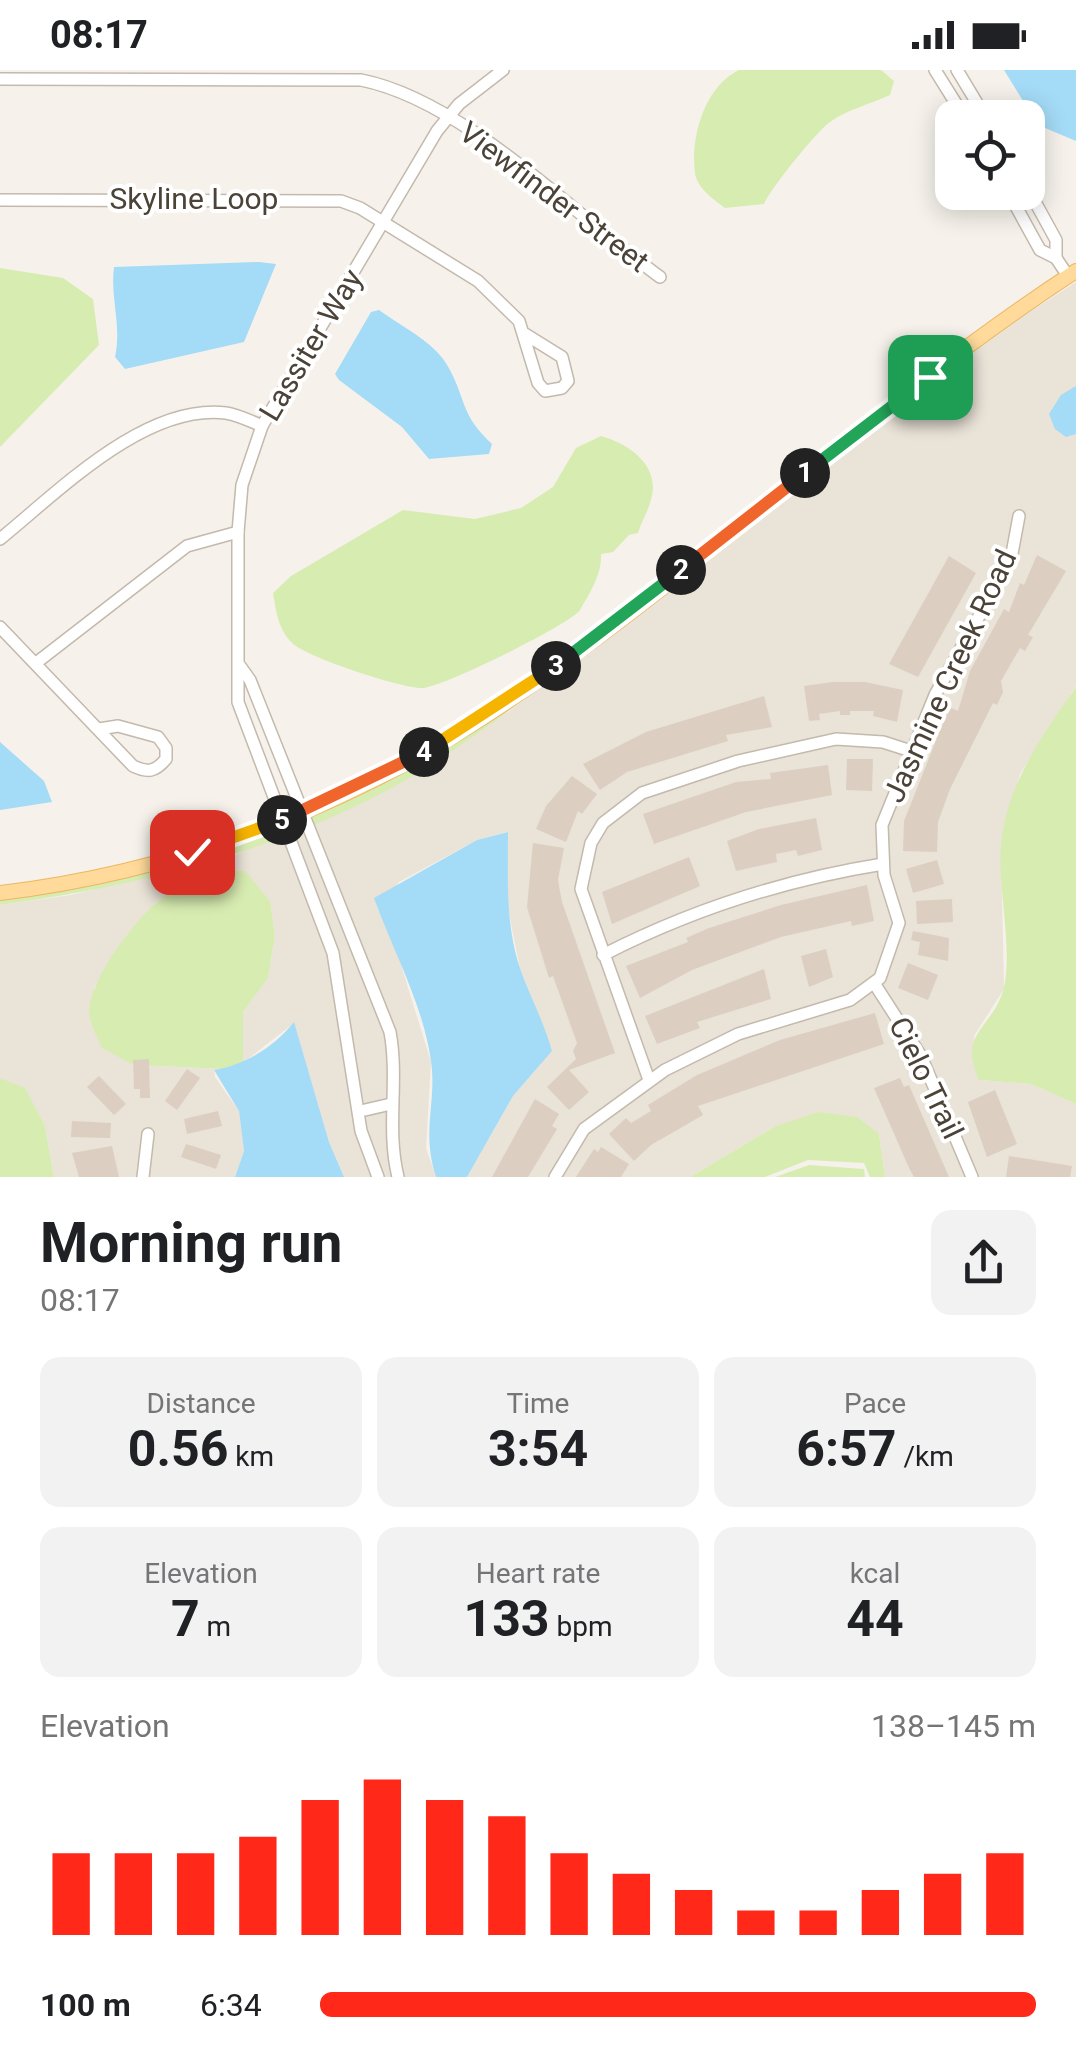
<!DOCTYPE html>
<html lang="en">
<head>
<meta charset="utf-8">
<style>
  body { margin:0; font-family:Roboto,sans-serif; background:#f2f2f2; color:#202124; height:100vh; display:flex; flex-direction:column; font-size:38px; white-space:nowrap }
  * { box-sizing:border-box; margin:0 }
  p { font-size:32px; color:#757577 }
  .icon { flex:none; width:55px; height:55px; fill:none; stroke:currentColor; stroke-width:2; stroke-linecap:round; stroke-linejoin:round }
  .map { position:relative; height:1107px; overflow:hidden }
  .details { display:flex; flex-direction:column; background:#fff; flex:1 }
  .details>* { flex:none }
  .controls { position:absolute; left:935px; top:30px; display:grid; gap:20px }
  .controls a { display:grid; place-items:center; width:110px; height:110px; border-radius:20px; background:#fff; box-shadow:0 5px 25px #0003; font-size:50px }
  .pin { position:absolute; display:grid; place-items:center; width:85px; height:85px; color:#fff; margin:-42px; border-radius:20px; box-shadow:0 5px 15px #0006 }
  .km { position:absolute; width:50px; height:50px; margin:-25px; border-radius:50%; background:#222; color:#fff; font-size:28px; line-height:50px; text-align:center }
  .round { display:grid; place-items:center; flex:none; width:105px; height:105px; border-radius:20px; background:#f2f2f2 }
  .headline { display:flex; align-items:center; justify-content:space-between; height:170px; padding:0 40px }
  h1 { font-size:55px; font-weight:700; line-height:75px }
  .stats { display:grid; grid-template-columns:repeat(3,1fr); gap:15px; height:170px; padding:10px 40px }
  .stats div { display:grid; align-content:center; border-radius:20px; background:#f2f2f2; text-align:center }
  .stats b { font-size:50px; font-weight:700 }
  .stats small { font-size:28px; font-weight:400 }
  .stats p { font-size:28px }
  .chart { height:280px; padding:20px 40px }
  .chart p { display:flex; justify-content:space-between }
  .chart svg { width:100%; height:180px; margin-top:10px; stroke:#ff2819; stroke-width:6 }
  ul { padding:0 40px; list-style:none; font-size:32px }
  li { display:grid; grid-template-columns:160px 120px 1fr; align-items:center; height:75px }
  li i { height:25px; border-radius:12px; background:#ff2819 }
  .status { display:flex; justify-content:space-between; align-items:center; height:70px; padding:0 50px; background:#fff; direction:ltr }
  .status svg { height:28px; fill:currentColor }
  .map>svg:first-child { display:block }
</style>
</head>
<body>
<div class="status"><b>08:17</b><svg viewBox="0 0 49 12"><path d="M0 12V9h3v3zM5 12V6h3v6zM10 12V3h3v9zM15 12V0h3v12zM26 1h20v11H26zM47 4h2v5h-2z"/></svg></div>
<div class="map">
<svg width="1076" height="1107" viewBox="0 0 1076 1107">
  <rect width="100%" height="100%" fill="#f6f2eb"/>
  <path fill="#eae3d8" d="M 1076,212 L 1076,616 L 1020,704 L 1001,775 L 1004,919 L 974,966 L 980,1010 L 1031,1014 L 1076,1034 L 1076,1107 L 885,1107 L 879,1064 L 774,1057 L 690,1107 L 467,1107 L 513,1026 L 552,981 L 520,898 L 512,859 L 506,824 L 507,762 L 477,770 L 399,812 L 379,841 L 397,882 L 431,992 L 426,1078 L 436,1107 L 344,1107 L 329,1072 L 294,953 L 243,993 L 243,942 L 268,907 L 275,865 L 270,831 L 218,801 L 156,833 L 126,866 L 94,918 L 134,995 L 223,999 L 214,1000 L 215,1007 L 239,1041 L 244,1081 L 235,1107 L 54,1107 L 45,1056 L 25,1019 L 0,1008 L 0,835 L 71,825 L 235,785 L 508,642 L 997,263 Z"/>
  <g fill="#d7ecb1">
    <path d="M 739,0 L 881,0 L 894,11 L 890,25 C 871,34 846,40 830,52 C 816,62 772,117 764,134 L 725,138 C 713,129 697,118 695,103 C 690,67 705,16 739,0 Z"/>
    <path d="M 0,198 L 63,208 L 93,229 L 99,275 L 0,377 Z"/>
    <path d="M 601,366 C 630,374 663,397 650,433 C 647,444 641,452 638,463 L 629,465 L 613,482 L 601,484 C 602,505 590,522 580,540 C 571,554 441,618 422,618 C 400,618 306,587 292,573 C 278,559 276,541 273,523 L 291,506 L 403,440 L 475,449 L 521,438 L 553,417 L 576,378 Z"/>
    <path d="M 586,581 C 523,631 457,683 386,721 C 267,784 132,817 0,835 L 0,829 L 317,742 Z"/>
    <path d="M 1076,617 L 1076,1034 L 1031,1014 L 979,1010 C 958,962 990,961 1003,921 C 1014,884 997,815 1001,775 C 1006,715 1043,664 1076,617 Z"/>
    <path d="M 218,801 L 245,801 L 270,831 L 275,865 L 268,908 L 243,942 L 243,993 L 223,999 L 134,995 L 102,978 C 98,968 92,958 90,948 C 84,916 132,854 155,834 C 173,819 196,808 218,801 Z"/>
    <path d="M 0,1008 L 25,1018 L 45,1056 L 54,1107 L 0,1107 Z"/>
    <path d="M 818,1042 L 857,1047 L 879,1064 L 885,1107 L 870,1107 L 864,1093 L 808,1090 L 765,1107 L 690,1107 L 774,1057 Z"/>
    <path d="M 809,1095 L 864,1099 L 865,1107 L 775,1107 Z"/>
  </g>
  <g fill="#a4dbf6">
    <path d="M 1004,0 L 1076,0 L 1076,71 L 1038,55 Z"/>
    <path d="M 259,192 L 276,194 L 244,272 L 125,299 L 115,287 C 122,255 110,228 114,197 Z"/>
    <path d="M 379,240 C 403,258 436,272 450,300 C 467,333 461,345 492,374 L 489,384 L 429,389 L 402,357 L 339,310 L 335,304 L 371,242 Z"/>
    <path d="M 1076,316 L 1076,364 L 1066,367 L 1055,359 L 1049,344 L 1061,325 Z"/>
    <path d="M 0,672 L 44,711 L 52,732 L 0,740 Z"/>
    <path d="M 508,762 C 508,809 505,856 521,901 C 531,928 544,953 552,981 L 513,1026 L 467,1107 L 436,1107 C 421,1061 437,1033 431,991 C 423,934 393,881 374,828 L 477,770 Z"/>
    <path d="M 294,952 L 329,1072 L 344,1107 L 235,1107 L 244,1081 L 239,1041 L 214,1000 C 245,995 274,977 294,952 Z"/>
  </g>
  <g fill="#dccfc2">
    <path d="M 1037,485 L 1066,501 L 1028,565 L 1033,567 L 1025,581 L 1020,578 L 1001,611 L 1003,622 L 997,635 L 993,633 L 950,719 L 938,752 L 937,782 L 903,781 L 904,751 L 943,653 L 951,638 L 958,641 L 970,601 L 1004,539 L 1009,542 L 1020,513 L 1024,515 Z"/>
    <path d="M 949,486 L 976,503 L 918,607 L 889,594 Z"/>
    <path d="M 833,612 L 865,612 L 903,620 L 897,652 L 873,646 L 874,641 L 850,641 L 850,645 L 840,645 L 840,641 L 819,644 L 820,650 L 809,651 L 804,616 Z"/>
    <path d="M 764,626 L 772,657 L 726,665 L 728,671 L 627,702 L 600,720 L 583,694 L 646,662 Z"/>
    <path d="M 847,689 L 873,689 L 872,721 L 846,720 Z"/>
    <path d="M 828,695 L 832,725 L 746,742 L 654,774 L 643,744 L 736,712 L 771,709 L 770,703 Z"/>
    <path d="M 572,706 L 597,724 L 582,744 L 578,741 L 566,772 L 536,759 L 546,736 Z"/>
    <path d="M 816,748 L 822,780 L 798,786 L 796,780 L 776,784 L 777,792 L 736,801 L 727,771 L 759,759 Z"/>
    <path d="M 533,773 L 564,778 L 558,810 L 562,832 L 615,983 L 569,1000 L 589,1022 L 569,1040 L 547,1017 L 576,989 L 573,981 L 577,973 L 553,906 L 549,908 L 527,837 Z"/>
    <path d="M 689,787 L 700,816 L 612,854 L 602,822 Z"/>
    <path d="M 937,790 L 944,814 L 913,823 L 906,799 Z"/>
    <path d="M 867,815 L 874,851 L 852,856 L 851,851 L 781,867 L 692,900 L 640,928 L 626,896 L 688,872 L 686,868 L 709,858 L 781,835 Z"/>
    <path d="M 952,829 L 953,852 L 917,854 L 916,831 Z"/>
    <path d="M 913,861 L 949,868 L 948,891 L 918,885 L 920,872 L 911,870 Z"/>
    <path d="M 826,879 L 833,907 L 809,917 L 801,886 Z"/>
    <path d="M 908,893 L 938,905 L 928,930 L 898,918 Z"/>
    <path d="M 764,899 L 771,929 L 697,952 L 700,958 L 657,974 L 645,946 Z"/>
    <path d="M 875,943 L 884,974 L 698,1036 L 703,1045 L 651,1075 L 634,1091 L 609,1064 L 626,1048 L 631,1053 L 651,1041 L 648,1035 L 697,1005 L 780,970 Z"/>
    <path d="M 149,989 L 150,1028 L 140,1028 L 140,1019 L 134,1019 L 133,990 Z"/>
    <path d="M 187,999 L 200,1008 L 177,1040 L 165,1031 Z"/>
    <path d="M 99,1006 L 126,1034 L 114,1045 L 87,1017 Z"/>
    <path d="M 900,1008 L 904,1017 L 909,1015 L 949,1107 L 914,1107 L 910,1100 L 874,1018 Z"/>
    <path d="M 995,1020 L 1017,1074 L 987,1087 L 968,1032 Z"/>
    <path d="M 535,1029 L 559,1044 L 552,1056 L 557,1059 L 528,1107 L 492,1107 Z"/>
    <path d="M 218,1041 L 222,1056 L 187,1064 L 184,1049 Z"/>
    <path d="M 72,1051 L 111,1053 L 110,1068 L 71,1067 Z"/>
    <path d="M 186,1074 L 221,1085 L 216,1099 L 181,1087 Z"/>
    <path d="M 112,1076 L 119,1107 L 79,1107 L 72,1083 Z"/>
    <path d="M 601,1077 L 629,1094 L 621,1107 L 576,1107 L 594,1079 L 598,1082 Z"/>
    <path d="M 1009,1086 L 1072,1096 L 1070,1107 L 1006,1107 Z"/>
  </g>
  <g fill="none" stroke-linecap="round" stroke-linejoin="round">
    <defs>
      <g id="minor">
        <path d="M 935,0 L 965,48"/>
        <path d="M 957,0 L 986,48"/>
        <path d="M 0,9 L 361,10 C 463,30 576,146 660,207"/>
        <path d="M 1028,119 L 1056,170 L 1056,188"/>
        <path d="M 1008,122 L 1040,180 L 1056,188 L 1068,206"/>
        <path d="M 0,130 L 341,131 L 360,138 L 478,211 L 519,251 L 538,313 L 545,321 L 562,318 L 568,311 L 562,287 L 525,264"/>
        <path d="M 0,469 C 58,422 145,333 226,343 C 238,345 251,351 262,356"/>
        <path d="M 0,557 L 133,696 C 148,703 155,702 166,689 L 166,678 L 158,667 L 118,656 L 99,659"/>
        <path d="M 36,593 L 187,476 L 238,462"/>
        <path d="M 240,596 L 250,610 L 390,962 C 399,1011 386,1058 398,1107"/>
        <path d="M 603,885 C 693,839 783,810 883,794"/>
        <path d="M 874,913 L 921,986 L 972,1107"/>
        <path d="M 649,1010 L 581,819 L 591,773 L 603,753 L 642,723 L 738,691 L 836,669 L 883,672 L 911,681"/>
        <path d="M 365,1040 L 391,1034"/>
        <path d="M 143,1107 L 148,1064"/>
        <path d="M 378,1107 L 361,1061 L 333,883 L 238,632 L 238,462 L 242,415 L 262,356 L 437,61 L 459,34 L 503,0"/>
        <path d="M 555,1107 L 584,1059 L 665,1000 L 738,964 L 850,930 L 880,908 L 899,853 L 884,805 L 882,755 L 935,625 L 1011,489 L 1019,446"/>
      </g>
      <path id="major" d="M 0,823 C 169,803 336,742 479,650 C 688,515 867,337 1076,201"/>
    </defs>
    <use href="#minor" stroke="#c3b9ac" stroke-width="14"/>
    <use href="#major" stroke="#ecb862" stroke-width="16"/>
    <use href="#minor" stroke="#fff" stroke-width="11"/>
    <use href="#major" stroke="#ffda9b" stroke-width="14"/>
  </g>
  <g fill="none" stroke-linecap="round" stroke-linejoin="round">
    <defs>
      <path id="split-1" d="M 805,403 L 930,307"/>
      <path id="split-2" d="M 681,500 L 805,403"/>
      <path id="split-3" d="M 556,596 L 681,500"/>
      <path id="split-4" d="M 424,682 L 556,596"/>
      <path id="split-5" d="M 282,750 L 424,682"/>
      <path id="split-6" d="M 192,782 L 282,750"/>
    </defs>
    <use href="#split-1" stroke="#fff" stroke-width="20"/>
    <use href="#split-2" stroke="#fff" stroke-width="20"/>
    <use href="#split-3" stroke="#fff" stroke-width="20"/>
    <use href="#split-4" stroke="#fff" stroke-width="20"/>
    <use href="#split-5" stroke="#fff" stroke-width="20"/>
    <use href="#split-6" stroke="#fff" stroke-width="20"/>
    <use href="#split-1" stroke="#22a559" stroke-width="12"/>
    <use href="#split-2" stroke="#f0652b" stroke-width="12"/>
    <use href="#split-3" stroke="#22a559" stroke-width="12"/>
    <use href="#split-4" stroke="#f5b400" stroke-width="12"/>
    <use href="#split-5" stroke="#f0652b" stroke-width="12"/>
    <use href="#split-6" stroke="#f5b400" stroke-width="12"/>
  </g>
  <g text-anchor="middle" stroke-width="8" stroke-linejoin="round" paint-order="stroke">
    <g font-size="30" fill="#4b4238" stroke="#fff">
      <text transform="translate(554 127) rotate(37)" y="10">Viewfinder Street</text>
      <text x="194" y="139">Skyline Loop</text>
      <text transform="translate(311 275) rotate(-59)" y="10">Lassiter Way</text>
      <text transform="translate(950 606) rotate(-65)" y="10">Jasmine Creek Road</text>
      <text transform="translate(926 1008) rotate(64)" y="10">Cielo Trail</text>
    </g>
  </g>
</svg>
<div class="controls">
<a><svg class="icon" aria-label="locate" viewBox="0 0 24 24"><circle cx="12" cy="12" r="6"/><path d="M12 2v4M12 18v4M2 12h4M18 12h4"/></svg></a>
</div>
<div class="pin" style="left:930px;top:307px;background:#1e9e55"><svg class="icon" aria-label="arrive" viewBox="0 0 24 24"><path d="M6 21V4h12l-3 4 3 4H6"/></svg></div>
<div class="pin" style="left:192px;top:782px;background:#d93025"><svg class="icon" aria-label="check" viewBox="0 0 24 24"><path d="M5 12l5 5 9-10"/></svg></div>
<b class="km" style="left:805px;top:403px">1</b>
<b class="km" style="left:681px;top:500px">2</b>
<b class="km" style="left:556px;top:596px">3</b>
<b class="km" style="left:424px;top:682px">4</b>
<b class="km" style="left:282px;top:750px">5</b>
</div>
<section class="details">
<div class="headline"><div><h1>Morning run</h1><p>08:17</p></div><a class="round"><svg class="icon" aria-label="share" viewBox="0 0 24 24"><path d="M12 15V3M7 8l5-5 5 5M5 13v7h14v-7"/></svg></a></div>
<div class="stats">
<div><p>Distance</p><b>0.56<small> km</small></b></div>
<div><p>Time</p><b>3:54</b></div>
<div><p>Pace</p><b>6:57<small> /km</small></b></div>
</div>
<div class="stats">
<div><p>Elevation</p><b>7<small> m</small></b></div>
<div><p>Heart rate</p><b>133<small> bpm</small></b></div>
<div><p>kcal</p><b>44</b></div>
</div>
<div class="chart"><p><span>Elevation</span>138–145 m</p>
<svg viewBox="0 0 160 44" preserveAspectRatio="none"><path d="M5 44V24M15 44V24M25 44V24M35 44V20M45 44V11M55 44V6M65 44V11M75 44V15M85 44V24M95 44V29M105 44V33M115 44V38M125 44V38M135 44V33M145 44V29M155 44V24"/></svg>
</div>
<ul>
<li><b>100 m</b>6:34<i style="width:100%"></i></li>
</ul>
</section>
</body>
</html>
